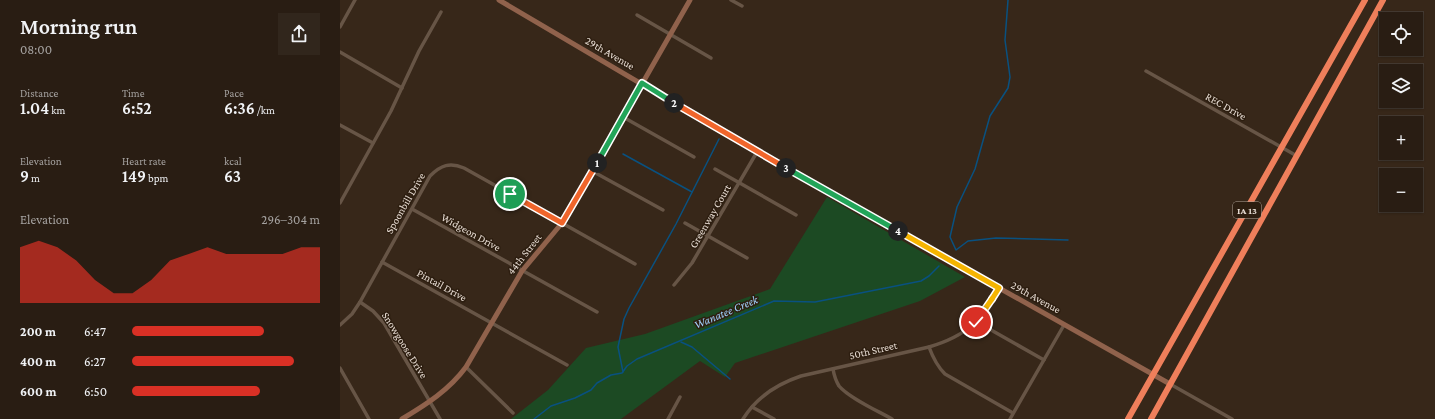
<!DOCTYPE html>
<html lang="en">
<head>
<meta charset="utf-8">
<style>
  body { margin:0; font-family:"Crimson Pro",serif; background:#31261c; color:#f1f3f6; height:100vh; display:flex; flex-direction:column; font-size:15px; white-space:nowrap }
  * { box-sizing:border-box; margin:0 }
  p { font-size:13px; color:#a5a2a0 }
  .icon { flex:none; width:22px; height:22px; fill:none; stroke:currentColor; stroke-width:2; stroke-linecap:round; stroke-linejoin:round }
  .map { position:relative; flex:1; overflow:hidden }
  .details { display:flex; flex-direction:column; background:#291d13; width:340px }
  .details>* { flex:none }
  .buttons { position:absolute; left:1039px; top:12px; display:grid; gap:8px }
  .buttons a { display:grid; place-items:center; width:44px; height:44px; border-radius:0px; background:#291d13; box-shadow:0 1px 3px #0004,0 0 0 1px #453b33; font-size:20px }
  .pin { position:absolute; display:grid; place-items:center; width:34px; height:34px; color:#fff; margin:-17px; border:2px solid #fff; border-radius:50%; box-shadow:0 1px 4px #0007 }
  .km { position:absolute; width:20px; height:20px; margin:-10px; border-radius:50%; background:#222; color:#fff; font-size:11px; line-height:20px; text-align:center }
  .round { display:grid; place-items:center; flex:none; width:42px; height:42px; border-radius:0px; background:#31261c }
  .summary { display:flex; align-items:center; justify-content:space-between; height:68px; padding:0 20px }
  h1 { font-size:22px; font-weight:600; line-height:30px }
  .figures { display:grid; grid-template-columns:repeat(3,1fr); gap:6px; height:68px; padding:4px 20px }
  .figures div { display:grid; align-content:center }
  .figures b { font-size:17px; font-weight:600 }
  .figures small { font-size:11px; font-weight:400 }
  .figures p { font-size:11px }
  .chart { height:112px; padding:8px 20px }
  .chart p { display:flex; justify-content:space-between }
  .chart svg { width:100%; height:72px; margin-top:4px; fill:#d93025; opacity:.7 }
  ul { padding:0 20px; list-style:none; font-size:13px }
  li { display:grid; grid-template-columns:64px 48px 1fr; align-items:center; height:30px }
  li i { height:10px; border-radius:5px; background:#d93025 }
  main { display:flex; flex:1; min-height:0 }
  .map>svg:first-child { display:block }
</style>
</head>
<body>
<main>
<section class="details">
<div class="summary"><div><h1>Morning run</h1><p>08:00</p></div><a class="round"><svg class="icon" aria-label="share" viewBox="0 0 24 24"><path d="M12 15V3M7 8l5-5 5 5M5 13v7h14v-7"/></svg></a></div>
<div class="figures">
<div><p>Distance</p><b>1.04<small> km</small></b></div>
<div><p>Time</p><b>6:52</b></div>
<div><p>Pace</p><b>6:36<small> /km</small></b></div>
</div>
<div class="figures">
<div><p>Elevation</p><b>9<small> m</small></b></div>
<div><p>Heart rate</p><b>149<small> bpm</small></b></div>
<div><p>kcal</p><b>63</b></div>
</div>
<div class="chart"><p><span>Elevation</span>296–304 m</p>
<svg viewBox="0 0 160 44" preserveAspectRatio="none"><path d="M0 44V10L10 6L20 10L30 18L40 30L50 38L60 38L70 30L80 18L90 14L100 10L110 14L120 14L130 14L140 14L150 10L160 10V44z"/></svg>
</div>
<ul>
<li><b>200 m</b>6:47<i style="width:70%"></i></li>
<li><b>400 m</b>6:27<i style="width:86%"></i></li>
<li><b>600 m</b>6:50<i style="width:68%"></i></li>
</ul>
</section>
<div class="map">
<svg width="1095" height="419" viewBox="0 0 1095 419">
  <rect width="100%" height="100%" fill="#372719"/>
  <path fill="#1c4a23" d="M 487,197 L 625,277 L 580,301 L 395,363 L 385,377 L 360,361 L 281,419 L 171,419 L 208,390 L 246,348 L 305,334 L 430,289 Z"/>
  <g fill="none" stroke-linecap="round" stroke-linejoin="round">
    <g stroke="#095180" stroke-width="1.5">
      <path d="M 668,0 L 665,40 L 670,77 L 668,88 L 650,116 L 635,169 L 617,207 L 610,237 L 616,250 L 628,241 L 656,238 L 728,240"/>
      <path d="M 283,154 L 352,192"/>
      <path d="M 341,342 L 352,347 L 390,379"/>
      <path d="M 283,372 L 278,347 L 284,319 L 289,308 L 336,224 L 379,139"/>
      <path d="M 194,419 L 211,406 L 235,398 L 251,390 L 257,383 L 271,375 L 282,373 L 287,366 L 297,359 L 434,301 L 475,302 L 581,281 L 589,276 L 599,266"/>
    </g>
    <g stroke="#675546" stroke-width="3.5">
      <path d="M 391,0 L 402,6"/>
      <path d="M 297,15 L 371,58"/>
      <path d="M 0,27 L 15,0"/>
      <path d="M 0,52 L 62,88"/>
      <path d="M 806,71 L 957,156"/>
      <path d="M 283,117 L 354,157"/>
      <path d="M 0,125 L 33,143"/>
      <path d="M 375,169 L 456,215"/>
      <path d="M 252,171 L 323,210"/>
      <path d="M 0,203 L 51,111 L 79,51 L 101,12"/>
      <path d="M 72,209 L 257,312"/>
      <path d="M 345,223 L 407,258"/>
      <path d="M 42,262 L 227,365"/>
      <path d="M 334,285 L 352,263 L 417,152"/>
      <path d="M 20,302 L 33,311 L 44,323 L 100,419"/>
      <path d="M 637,322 L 704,360"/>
      <path d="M 0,325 L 12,314 L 20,302 L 90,176 C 101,165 110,162 124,168 L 295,264"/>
      <path d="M 589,347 C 593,358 597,366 605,374 L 673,413"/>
      <path d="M 126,367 L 173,413"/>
      <path d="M 0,368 L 29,419"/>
      <path d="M 493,369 C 494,375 496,381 499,386 C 509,398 538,411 552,419"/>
      <path d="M 830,384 L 892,419"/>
      <path d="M 412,407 L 434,419"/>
      <path d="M 328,419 L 340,397"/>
      <path d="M 403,419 C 416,398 437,384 461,376 L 589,347 C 629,335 638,322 659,288"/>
      <path d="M 670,419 L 724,325"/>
    </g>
    <g stroke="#90624c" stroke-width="5">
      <path d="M 159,0 L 417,152 L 830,384"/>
      <path d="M 62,419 C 87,404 109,390 126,367 L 182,271 L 222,223 L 230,210 L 350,0"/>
    </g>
    <g stroke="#ef7f5b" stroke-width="6">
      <path d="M 788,419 L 1025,0"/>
      <path d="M 811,419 L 1043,0"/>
    </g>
  </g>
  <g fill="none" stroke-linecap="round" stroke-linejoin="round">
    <defs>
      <path id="split-1" d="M 170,194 L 222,223 L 257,163"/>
      <path id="split-2" d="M 257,163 L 302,83 L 334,103"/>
      <path id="split-3" d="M 334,103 L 446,168"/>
      <path id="split-4" d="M 446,168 L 558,231"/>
      <path id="split-5" d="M 558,231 L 659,288 L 652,299"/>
      <path id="split-6" d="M 636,322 L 652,299"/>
    </defs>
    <use href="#split-1" stroke="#fff" stroke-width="8"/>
    <use href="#split-2" stroke="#fff" stroke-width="8"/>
    <use href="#split-3" stroke="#fff" stroke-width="8"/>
    <use href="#split-4" stroke="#fff" stroke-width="8"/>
    <use href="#split-5" stroke="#fff" stroke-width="8"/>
    <use href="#split-6" stroke="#fff" stroke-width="8"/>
    <use href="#split-1" stroke="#f0652b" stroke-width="5"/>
    <use href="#split-2" stroke="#22a559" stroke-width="5"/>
    <use href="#split-3" stroke="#f0652b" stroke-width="5"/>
    <use href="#split-4" stroke="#22a559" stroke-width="5"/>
    <use href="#split-5" stroke="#f5b400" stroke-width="5"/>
    <use href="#split-6" stroke="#f5b400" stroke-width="5"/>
  </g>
  <g text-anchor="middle" stroke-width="3" stroke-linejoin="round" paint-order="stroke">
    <rect fill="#2d1e10" stroke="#b0a499" stroke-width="1" x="893" y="202" width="28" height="16" rx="3"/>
    <g font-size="10" font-weight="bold" fill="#e8ddd4">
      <text x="907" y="214">IA 13</text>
    </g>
    <g font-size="11" fill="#e8ddd4" stroke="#2d1e10">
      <text transform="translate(270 53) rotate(30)" y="4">29th Avenue</text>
      <text transform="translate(886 106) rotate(29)" y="4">REC Drive</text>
      <text transform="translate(65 203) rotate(-60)" y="4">Spoonbill Drive</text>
      <text transform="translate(370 216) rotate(-60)" y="4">Greenway Court</text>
      <text transform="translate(131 232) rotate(29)" y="4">Widgeon Drive</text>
      <text transform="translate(184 254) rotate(-52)" y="4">44th Street</text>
      <text transform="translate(102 285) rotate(29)" y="4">Pintail Drive</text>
      <text transform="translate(696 297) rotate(29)" y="4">29th Avenue</text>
      <text transform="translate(65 345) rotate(58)" y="4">Snowgoose Drive</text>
      <text transform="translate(533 350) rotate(-13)" y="4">50th Street</text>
    </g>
    <g font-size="12" font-style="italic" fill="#a1d2fd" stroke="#2d1e10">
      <text transform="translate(386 312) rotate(-23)" y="4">Wanatee Creek</text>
    </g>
  </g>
</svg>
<div class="buttons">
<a><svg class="icon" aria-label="locate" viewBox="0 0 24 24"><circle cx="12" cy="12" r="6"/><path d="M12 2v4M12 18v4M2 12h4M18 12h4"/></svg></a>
<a><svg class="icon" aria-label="layers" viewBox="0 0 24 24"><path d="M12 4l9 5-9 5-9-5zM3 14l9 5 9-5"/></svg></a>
<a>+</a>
<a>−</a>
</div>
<div class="pin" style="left:170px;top:194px;background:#1e9e55"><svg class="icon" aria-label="arrive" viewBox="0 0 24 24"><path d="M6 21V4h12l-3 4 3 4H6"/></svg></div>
<div class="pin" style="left:636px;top:322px;background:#d93025"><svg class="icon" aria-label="check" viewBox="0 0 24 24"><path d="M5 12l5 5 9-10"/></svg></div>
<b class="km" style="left:257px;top:163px">1</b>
<b class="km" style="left:334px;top:103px">2</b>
<b class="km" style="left:446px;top:168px">3</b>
<b class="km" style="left:558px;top:231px">4</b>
</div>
</main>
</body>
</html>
